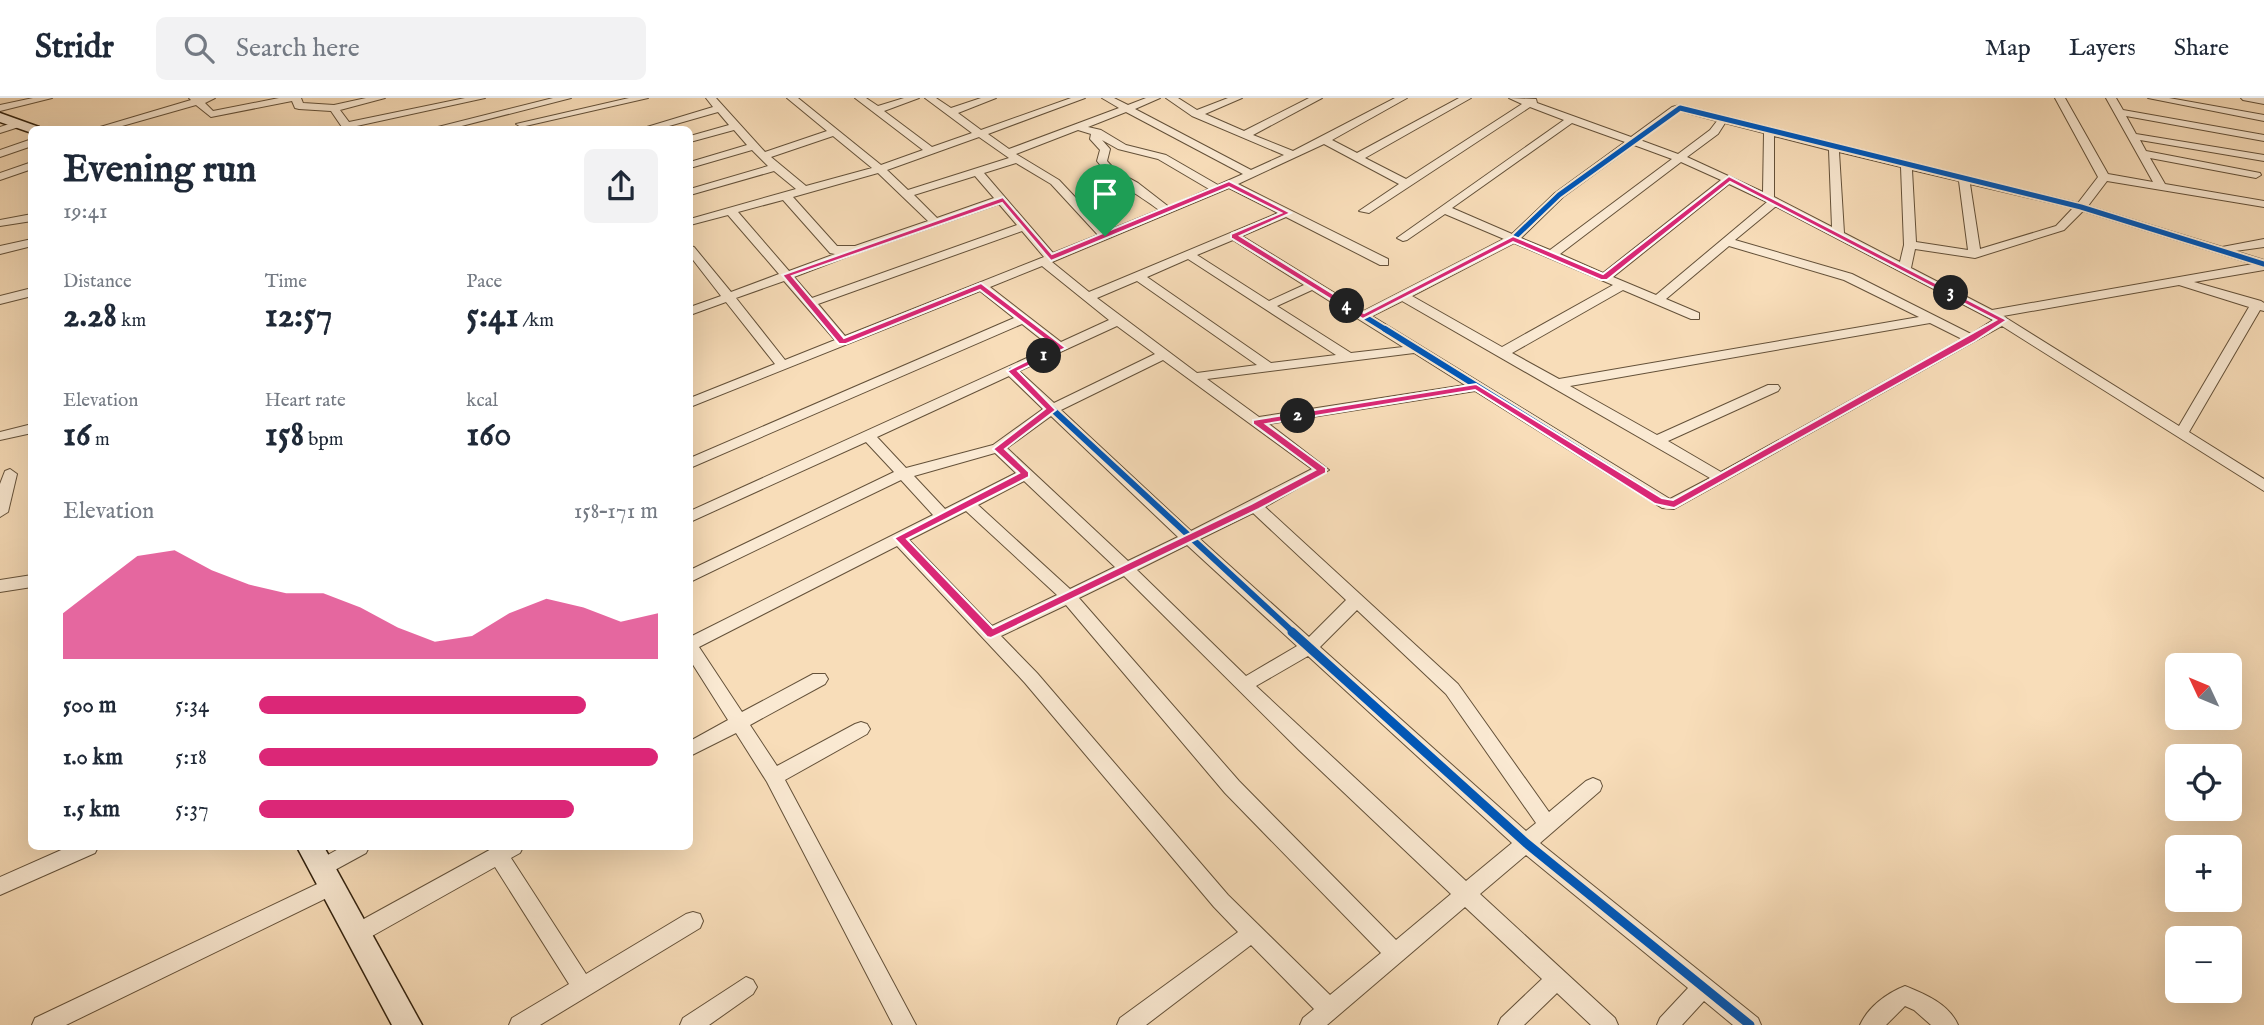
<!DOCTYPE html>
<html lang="en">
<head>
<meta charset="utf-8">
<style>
  body { margin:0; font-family:"IM FELL English",serif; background:#f2f2f3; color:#1f2937; height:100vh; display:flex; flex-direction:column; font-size:26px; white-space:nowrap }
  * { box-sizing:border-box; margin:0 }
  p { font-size:23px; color:#747a83 }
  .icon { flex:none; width:38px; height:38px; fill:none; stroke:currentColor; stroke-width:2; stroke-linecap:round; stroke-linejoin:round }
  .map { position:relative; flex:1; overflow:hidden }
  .side { position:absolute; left:28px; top:28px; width:665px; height:724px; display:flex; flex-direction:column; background:#fff; border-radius:10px; box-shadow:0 7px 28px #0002 }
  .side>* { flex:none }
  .needle { width:46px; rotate:314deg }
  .controls { position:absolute; left:2165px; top:555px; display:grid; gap:14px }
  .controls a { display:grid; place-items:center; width:77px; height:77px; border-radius:10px; background:#fff; box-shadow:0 7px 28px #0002; font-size:35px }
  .pin { position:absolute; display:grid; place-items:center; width:60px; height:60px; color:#fff; margin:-72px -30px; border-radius:50% 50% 50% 0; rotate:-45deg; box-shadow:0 0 7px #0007 }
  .pin .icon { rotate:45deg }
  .km { position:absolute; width:35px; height:35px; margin:-18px; border-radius:50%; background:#222; color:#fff; font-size:19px; line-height:35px; text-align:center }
  .round { display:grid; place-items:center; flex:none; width:74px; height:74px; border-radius:10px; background:#f2f2f3 }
  .summary { display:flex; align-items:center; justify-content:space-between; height:119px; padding:0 35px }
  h1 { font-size:38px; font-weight:800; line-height:52px }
  .metrics { display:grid; grid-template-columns:repeat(3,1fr); gap:10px; height:119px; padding:7px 35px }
  .metrics div { display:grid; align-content:center }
  .metrics b { font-size:35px; font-weight:800 }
  .metrics small { font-size:19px; font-weight:400 }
  .metrics p { font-size:19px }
  .chart { height:196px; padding:14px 35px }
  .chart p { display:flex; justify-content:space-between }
  .chart svg { width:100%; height:126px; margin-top:7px; fill:#db2777; opacity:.7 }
  ul { padding:0 35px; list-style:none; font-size:23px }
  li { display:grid; grid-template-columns:112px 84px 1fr; align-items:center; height:52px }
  li i { height:18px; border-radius:9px; background:#db2777 }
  header { display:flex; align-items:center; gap:42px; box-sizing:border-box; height:98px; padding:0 35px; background:#fff; border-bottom:2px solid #e0e1e3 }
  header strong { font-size:33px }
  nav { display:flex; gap:38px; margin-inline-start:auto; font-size:24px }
  .search { width:490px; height:63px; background:#f2f2f3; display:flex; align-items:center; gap:18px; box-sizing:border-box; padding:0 24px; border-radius:10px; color:#747a83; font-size:26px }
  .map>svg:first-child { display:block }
</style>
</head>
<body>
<header>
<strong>Stridr</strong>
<div class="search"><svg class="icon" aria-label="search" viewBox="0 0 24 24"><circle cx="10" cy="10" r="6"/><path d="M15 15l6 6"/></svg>Search here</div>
<nav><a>Map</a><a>Layers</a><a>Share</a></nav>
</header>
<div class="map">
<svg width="2264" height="927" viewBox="0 0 2264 927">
  <rect width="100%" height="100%" fill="#f8ddb9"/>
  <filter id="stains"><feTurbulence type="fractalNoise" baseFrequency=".00286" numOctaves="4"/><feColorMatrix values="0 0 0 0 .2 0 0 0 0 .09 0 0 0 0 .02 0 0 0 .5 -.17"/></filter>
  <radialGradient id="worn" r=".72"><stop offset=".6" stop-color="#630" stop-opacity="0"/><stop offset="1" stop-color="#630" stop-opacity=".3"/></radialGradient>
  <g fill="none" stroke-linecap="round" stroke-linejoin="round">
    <defs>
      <g id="street">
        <path d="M 33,0 L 52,0 L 0,13 L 0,7 Z"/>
        <path d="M 189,0 L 215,0 L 205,5 L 213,13 L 279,0 L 301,0 L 303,5 L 334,7 L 366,0 L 385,0 L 340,12 L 349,24 L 465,0 L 485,0 L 352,29 L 354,32 L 344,32 L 331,13 L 299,11 L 295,10 L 292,3 L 211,19 L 196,7 L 108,32 L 90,32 L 191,2 Z"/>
        <path d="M 553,0 L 571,0 L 446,32 L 426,32 Z"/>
        <path d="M 629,0 L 648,0 L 521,29 L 516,26 Z"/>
        <path d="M 706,0 L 716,0 L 765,54 L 827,33 L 787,0 L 798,0 L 881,67 L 923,52 L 855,0 L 866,0 L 878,8 L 904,0 L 919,0 L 884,13 L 932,49 L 972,35 L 925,0 L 936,0 L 951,10 L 981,0 L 996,0 L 958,15 L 981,32 L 1071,0 L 1085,0 L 988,36 L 1009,51 L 1119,10 L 1102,0 L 1114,0 L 1128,7 L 1146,0 L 1160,0 L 1135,11 L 1251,72 L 1284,57 L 1192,18 L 1166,0 L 1178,0 L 1197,12 L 1228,0 L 1242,0 L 1205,16 L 1244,33 L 1309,0 L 1322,0 L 1253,37 L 1293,53 L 1395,0 L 1407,0 L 1332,42 L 1357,55 L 1459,0 L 1471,0 L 1365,60 L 1406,81 L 1522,6 L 1509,0 L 1536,1 L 1537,5 L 1631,39 L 1672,9 L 1680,7 L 2078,105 L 2098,79 L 2055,0 L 2065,0 L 2108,76 L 2153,84 L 2106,0 L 2116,0 L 2123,12 L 2264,37 L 2264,43 L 2126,18 L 2136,36 L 2264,57 L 2264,63 L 2140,42 L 2146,53 L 2260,75 L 2261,77 L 2256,80 L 2150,60 L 2165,86 L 2264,103 L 2264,109 L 2107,83 L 2088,108 L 2222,149 L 2264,141 L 2264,149 L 2235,153 L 2264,162 L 2264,172 L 2194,184 L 2261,203 L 2264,205 L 2264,213 L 2260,212 L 2189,334 L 2264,381 L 2264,393 L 2002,228 L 1674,411 L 1662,410 L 1475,293 L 1269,326 L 1329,372 L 1265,409 L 1458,586 L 1549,714 L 1586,683 L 1593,680 L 1600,683 L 1602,688 L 1600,693 L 1540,745 L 1758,920 L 1761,927 L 1733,927 L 1704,903 L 1682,927 L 1657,927 L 1660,920 L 1688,890 L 1526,757 L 1480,796 L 1615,920 L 1618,927 L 1591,927 L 1557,895 L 1524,927 L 1498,927 L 1501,920 L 1542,881 L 1465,809 L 1327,927 L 1300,927 L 1303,920 L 1314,911 L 1251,847 L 1146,927 L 1117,927 L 1120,920 L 1238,834 L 1214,809 L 1025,585 L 897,448 L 699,549 L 742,614 L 813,576 L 825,576 L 828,581 L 825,586 L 750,627 L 777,668 L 855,626 L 861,624 L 867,626 L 870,631 L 867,636 L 785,682 L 916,927 L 893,927 L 767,684 L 736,635 L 690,658 L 690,643 L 728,622 L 690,562 L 690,539 L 933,417 L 901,382 L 690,484 L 690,472 L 894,374 L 866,344 L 690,424 L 690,413 L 1051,249 L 1022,226 L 690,370 L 690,360 L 1014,220 L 980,193 L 690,309 L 690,300 L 775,266 L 726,204 L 690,217 L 690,209 L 721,198 L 690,158 L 690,148 L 694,149 L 731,194 L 779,176 L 728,117 L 690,127 L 690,121 L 796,91 L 774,73 L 690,97 L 690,91 L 768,68 L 752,52 L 690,70 L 690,64 L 747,47 L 734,32 L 690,44 L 690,38 L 729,27 L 718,14 L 655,32 L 637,32 L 713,9 ZM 1530,9 L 1564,22 L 1397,140 L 1403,143 L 1407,142 L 1445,116 L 1504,141 L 1364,213 L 1242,138 L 1286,119 L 1380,167 L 1388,167 L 1388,161 L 1238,86 L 1324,46 L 1399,86 L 1359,113 L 1369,115 ZM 1680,13 L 1717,23 L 1710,32 L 1678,56 L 1640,42 ZM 1126,14 L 1243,76 L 1218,87 L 1166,57 L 1126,47 L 1101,32 L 1088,29 ZM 1572,25 L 1625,44 L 1555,95 L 1512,136 L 1452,110 ZM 1725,25 L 1764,35 L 1763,94 L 1687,59 L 1718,36 ZM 1078,32 L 1091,36 L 1090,41 L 1100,52 L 1097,63 C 1111,82 1139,97 1159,112 L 1107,133 L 1059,82 L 1016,56 ZM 833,38 L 872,70 L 806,88 L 771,59 ZM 1774,38 L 1829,52 L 1832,129 L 1774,99 ZM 979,39 L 1009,60 L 908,92 L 887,72 ZM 1102,42 L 1118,51 L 1158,61 L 1209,91 L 1169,109 L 1138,85 L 1116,73 L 1107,63 L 1110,51 ZM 1634,47 L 1672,61 L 1550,152 L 1521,140 L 1563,99 ZM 1839,54 L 1901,69 L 1904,147 L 1900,164 L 1844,135 ZM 1681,64 L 1721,82 L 1603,175 L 1560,156 ZM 1016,65 L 1051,86 L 1098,137 L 1053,155 L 984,75 ZM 1912,72 L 1959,83 L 1968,152 L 1916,144 ZM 878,75 L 928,123 L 855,148 L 837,148 L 793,99 ZM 975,78 L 994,100 L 937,120 L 914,97 ZM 1729,86 L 1767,104 L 1656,197 L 1613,179 ZM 1970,86 L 2073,110 L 2056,128 L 1980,151 ZM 1229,90 L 1278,115 L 1089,194 L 1052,164 ZM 783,102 L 830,155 L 835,156 L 789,173 L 738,114 ZM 999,106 L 1017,127 L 812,200 L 794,179 L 854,156 ZM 1775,109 L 1777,109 L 1993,222 L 1971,236 L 1852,176 L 1735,142 ZM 2083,113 L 2253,166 L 1992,212 L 1911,170 L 1915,151 L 1975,160 L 2064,132 ZM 1022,133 L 1044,159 L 845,238 L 818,206 ZM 1233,142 L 1304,187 L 1269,203 L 1197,157 ZM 1514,145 L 1613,187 L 1502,249 L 1412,198 ZM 1729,148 L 1844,182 L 1919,219 L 1559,281 L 1512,255 L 1623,192 L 1691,221 L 1699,221 L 1699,215 L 1666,201 ZM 1188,161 L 1336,257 L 1271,265 L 1147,179 ZM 1042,168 L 1109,222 L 1061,244 L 990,189 ZM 784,183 L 835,242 L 785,262 L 736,200 ZM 1137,183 L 1257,267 L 1197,275 L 1097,200 ZM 2179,187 L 2249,209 L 2179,328 L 2003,218 ZM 1312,192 L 1403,249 L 1351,255 L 1277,208 ZM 1402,203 L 1710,380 L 1670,401 L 1372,218 ZM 1930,225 L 1962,241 L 1721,374 L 1668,343 L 1778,293 L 1780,290 L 1778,287 L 1768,287 L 1657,337 L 1570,288 ZM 1117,228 L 1155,256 L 1054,305 L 1019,273 ZM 1414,255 L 1465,287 L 1259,319 L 1207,281 ZM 1163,262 L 1312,371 L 1191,433 L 1061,312 ZM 1009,278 L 1043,311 L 993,347 L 906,370 L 877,339 ZM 1051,318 L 1178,439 L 1128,463 L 1007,350 ZM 995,355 L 1016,375 L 945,411 L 914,378 ZM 1024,383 L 1115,469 L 1070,491 L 978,407 ZM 966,413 L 1057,497 L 992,528 L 909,442 ZM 1253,415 L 1346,502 L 1309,539 L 1200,441 ZM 1187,447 L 1297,548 L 1246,578 L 1137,472 ZM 1124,478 L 1299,652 L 1451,796 L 1396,842 L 1239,683 L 1079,500 ZM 1066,507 L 1225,695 L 1381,855 L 1330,897 L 1228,797 L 1037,575 L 1001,538 ZM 1357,512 L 1446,596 L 1536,725 L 1526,733 L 1320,549 ZM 1308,558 L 1512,745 L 1466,783 L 1256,588 Z"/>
        <path d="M 2148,0 L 2169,0 L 2264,17 L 2264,23 Z"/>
        <path d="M 2241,0 L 2264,0 L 2264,6 L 2243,2 Z"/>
        <path d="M 18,23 L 23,26 L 22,28 L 0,35 L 0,29 Z"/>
        <path d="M 32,41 L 32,48 L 0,59 L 0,52 Z"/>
        <path d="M 32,64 L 32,71 L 0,82 L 0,75 Z"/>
        <path d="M 32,116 L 32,123 L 0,128 L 0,122 Z"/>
        <path d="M 32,141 L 32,148 L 0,156 L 0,148 Z"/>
        <path d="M 32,190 L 32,198 L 0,206 L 0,198 Z"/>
        <path d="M 32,326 L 32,335 L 0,342 L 0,334 Z"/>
        <path d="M 10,371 L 17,376 L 8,414 L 0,419 L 0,386 L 5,373 Z"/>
        <path d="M 32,477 L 32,489 L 0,494 L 0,482 Z"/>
        <path d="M 68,749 L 98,749 L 95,755 L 0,797 L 0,779 Z"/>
        <path d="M 342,749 L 369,749 L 366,755 L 322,779 L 315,776 L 312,770 L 315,764 Z"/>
        <path d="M 495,749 L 523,749 L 520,755 L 511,760 L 586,876 L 686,816 L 693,814 L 700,816 L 703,823 L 700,830 L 540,927 L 509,927 L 512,920 L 569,886 L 495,769 L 365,842 L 358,844 L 351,842 L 348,835 L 351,828 Z"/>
        <path d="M 332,779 L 339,782 L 342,788 L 339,794 L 66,927 L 32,927 L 35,920 Z"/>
        <path d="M 746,879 L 753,882 L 757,889 L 753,896 L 709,927 L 680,927 L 683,920 Z"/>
        <path d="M 1905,888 C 1925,896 1949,906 1958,927 L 1931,927 L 1914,912 L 1905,908 L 1886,927 L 1860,927 C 1868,909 1887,895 1905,888 Z"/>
      </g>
      <g id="secondary">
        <path d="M 0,15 L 39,29 L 40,32 L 32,32 L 32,35 L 0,24 Z"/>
        <path d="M 297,749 L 324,749 L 422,927 L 392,927 Z"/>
      </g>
    </defs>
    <use href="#street" stroke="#645139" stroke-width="2"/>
    <use href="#secondary" stroke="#33220e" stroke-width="3"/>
    <use href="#street" fill="#fae9d2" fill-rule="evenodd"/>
    <use href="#secondary" fill="#fae9d2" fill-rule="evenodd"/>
    <defs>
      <g id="cycleway-far2">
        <path d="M 1234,138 L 1388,233"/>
        <path d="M 1363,218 L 1513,141 L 1559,97 L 1680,10 L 2081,109 L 2264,166"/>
        <path d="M 1984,233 L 2002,222"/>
      </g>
      <g id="cycleway-far1">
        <path d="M 1385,231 L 1667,406 L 1674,406 L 1987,231"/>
        <path d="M 1011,273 L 1294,535"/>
      </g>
      <path id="cycleway" d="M 1292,534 L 1526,745 L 1750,927"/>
    </defs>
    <use href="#cycleway-far2" stroke="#fae9d2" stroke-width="9"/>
    <use href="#cycleway-far1" stroke="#fae9d2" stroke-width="10"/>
    <use href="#cycleway" stroke="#fae9d2" stroke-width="13"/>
    <use href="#cycleway-far2" stroke="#0057b8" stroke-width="5"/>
    <use href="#cycleway-far1" stroke="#0057b8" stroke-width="6"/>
    <use href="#cycleway" stroke="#0057b8" stroke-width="9"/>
  </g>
  <path fill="#db2777" stroke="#fff" stroke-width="2" fill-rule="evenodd" d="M 1729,78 L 2007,222 L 1975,243 L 1674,410 L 1655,406 L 1475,292 L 1266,326 L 1326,370 L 1326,375 L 1259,411 L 991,540 L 987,539 L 894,440 L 1019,375 L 993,351 L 1045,311 L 1007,273 L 1055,249 L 980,192 L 846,246 L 839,246 L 782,177 L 1003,99 L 1052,156 L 1229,83 L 1291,115 L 1240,138 L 1364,215 L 1513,138 L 1603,176 ZM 1730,84 L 1996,222 L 1673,402 L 1662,400 L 1476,286 L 1253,322 L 1253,326 L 1315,372 L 1251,406 L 993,530 L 907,441 L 1029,379 L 1029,374 L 1005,351 L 1056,312 L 1018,273 L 1066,250 L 981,185 L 844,240 L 792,178 L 1002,105 L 1051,163 L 1229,89 L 1281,115 L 1231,136 L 1231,140 L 1363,221 L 1513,144 L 1601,182 L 1607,182 Z"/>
  <rect width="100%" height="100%" filter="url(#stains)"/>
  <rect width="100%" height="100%" fill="url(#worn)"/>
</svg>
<div class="controls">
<a><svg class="needle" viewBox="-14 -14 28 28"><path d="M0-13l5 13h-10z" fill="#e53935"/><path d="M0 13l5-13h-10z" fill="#747a83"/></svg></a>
<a><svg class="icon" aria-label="locate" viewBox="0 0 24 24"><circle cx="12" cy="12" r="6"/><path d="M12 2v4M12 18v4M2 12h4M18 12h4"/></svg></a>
<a>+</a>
<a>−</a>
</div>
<div class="pin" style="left:1105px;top:138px;background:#1e9e55"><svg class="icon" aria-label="arrive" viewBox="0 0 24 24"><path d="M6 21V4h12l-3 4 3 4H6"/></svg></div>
<b class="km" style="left:1044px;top:258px">1</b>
<b class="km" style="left:1298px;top:318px">2</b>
<b class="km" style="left:1951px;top:195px">3</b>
<b class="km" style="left:1347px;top:208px">4</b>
<section class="side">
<div class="summary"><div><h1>Evening run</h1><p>19:41</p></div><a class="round"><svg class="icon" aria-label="share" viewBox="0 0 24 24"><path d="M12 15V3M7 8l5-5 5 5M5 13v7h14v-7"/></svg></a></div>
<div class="metrics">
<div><p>Distance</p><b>2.28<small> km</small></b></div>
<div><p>Time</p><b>12:57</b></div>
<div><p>Pace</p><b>5:41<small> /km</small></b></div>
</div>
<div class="metrics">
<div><p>Elevation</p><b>16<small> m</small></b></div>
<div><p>Heart rate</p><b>158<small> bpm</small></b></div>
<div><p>kcal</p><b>160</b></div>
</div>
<div class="chart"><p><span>Elevation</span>158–171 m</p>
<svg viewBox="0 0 160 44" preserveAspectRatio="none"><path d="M0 44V28L10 18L20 8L30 6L40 13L50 18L60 21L70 21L80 26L90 33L100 38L110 36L120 28L130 23L140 26L150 31L160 28V44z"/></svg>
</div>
<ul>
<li><b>500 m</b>5:34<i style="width:82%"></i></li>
<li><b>1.0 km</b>5:18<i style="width:100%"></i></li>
<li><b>1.5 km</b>5:37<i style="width:79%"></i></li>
</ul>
</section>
</div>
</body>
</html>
